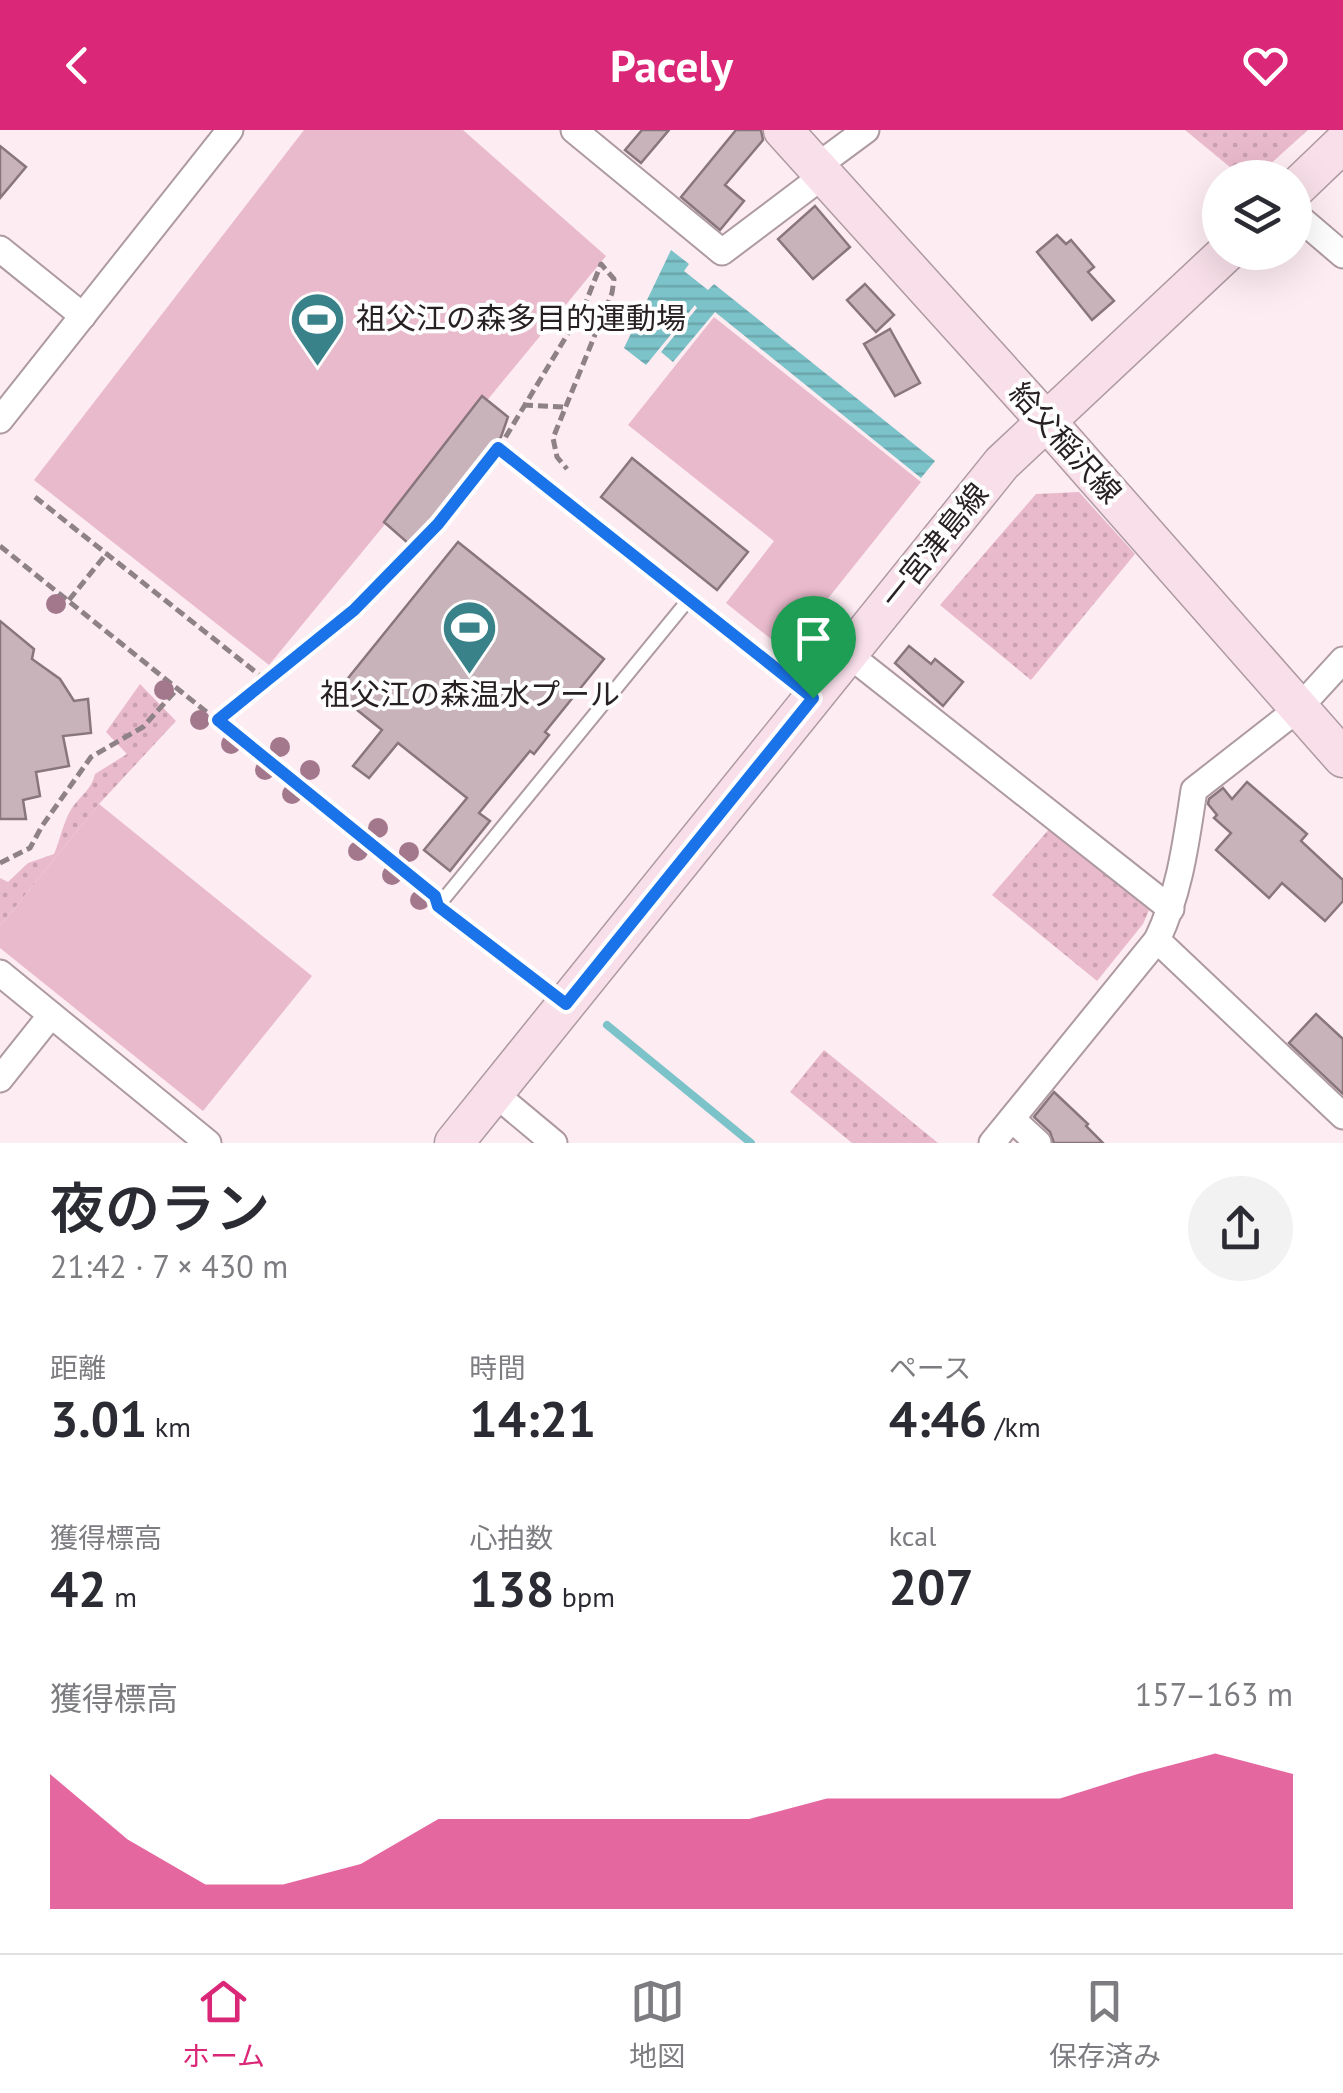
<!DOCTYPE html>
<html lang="ja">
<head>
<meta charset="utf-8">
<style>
  body { margin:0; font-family:"PT Sans","Noto Sans JP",sans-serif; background:#f2f2f3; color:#2b2b33; height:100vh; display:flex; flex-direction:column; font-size:38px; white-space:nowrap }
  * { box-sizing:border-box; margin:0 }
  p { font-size:32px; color:#7c7c81 }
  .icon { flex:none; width:55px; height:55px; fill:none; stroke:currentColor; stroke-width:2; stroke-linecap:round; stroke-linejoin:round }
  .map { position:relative; height:1013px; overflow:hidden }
  .panel { display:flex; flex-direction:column; background:#fff; flex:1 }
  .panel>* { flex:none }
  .controls { position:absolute; left:1202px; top:30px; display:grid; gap:20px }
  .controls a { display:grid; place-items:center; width:110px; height:110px; border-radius:50%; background:#fff; box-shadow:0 10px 40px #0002; font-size:50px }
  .pin { position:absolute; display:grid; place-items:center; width:85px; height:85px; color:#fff; margin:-102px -42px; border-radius:50% 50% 50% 0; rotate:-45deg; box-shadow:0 0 10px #0007 }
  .pin .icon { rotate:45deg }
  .round { display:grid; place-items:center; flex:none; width:105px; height:105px; border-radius:52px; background:#f2f2f3 }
  .overview { display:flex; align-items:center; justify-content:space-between; height:170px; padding:0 50px }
  h1 { font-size:55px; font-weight:600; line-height:75px }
  .metrics { display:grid; grid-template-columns:repeat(3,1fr); gap:15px; height:170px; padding:10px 50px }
  .metrics div { display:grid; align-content:center }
  .metrics b { font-size:50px; font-weight:600 }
  .metrics small { font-size:28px; font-weight:400 }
  .metrics p { font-size:28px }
  .chart { height:280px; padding:20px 50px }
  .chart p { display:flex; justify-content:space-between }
  .chart svg { width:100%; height:180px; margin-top:10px; fill:#db2777; opacity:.7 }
  header { display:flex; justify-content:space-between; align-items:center; height:130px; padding:0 50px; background:#db2777; color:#fff; font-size:45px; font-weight:600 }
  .dock { display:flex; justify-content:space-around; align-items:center; height:140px; border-top:2px solid #e1e1e2; background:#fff; font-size:28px; color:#7c7c81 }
  .dock a { display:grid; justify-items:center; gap:5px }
  .dock .current { color:#db2777 }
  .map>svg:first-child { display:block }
</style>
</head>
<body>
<header><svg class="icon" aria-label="back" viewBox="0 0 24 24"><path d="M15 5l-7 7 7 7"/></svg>Pacely<svg class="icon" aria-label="heart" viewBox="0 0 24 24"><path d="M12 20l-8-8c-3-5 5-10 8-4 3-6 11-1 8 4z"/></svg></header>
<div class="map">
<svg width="1343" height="1013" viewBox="0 0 1343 1013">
  <defs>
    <pattern id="grass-dots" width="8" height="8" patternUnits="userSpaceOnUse" patternTransform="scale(2.5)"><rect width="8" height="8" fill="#e9bacc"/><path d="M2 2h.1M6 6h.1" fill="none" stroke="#c8a0af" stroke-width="1.8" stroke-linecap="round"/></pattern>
    <pattern id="water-rules" width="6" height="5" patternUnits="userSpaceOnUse" patternTransform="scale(2.5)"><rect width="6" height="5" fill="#7cc2c9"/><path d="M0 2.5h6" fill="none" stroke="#6ba6ac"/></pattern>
  </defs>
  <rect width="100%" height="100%" fill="#fdecf2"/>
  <g fill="url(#grass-dots)">
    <path d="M 1185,0 L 1308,0 L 1256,47 L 1242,47 Z"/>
    <path d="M 1079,362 L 1135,424 L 1031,550 L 940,475 L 1036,364 Z"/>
    <path d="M 140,554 L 176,591 L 99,674 L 0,796 L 0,748 L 8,752 L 28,733 L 54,724 C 61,708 63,692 72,678 C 80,666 92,659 95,644 L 127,624 L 106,602 Z"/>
    <path d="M 1050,698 L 1149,780 L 1143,794 L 1097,851 L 992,765 Z"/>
    <path d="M 824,920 L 938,1013 L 852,1013 L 790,962 Z"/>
  </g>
  <g fill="#e9bacc">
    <path d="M 304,0 L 463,0 L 606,126 L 269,535 L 34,350 Z"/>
    <path d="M 714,187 L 921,352 L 786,521 L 726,473 L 774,411 L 628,295 Z"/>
    <path d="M 99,674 L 312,846 L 203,981 L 0,818 L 0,796 Z"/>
  </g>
  <path fill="url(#water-rules)" d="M 671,120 L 689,134 L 684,141 L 708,160 L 714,154 L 935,331 L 921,348 L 715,182 L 673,232 L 661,222 L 697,178 L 695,175 L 646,235 L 624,218 Z"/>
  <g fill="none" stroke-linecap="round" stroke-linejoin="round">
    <path stroke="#7cc2c9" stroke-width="8" d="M 607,895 L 751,1013"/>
  </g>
  <g fill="#c8b3bb" stroke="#89767d" stroke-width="2.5">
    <path d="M 642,0 L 669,0 L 641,33 L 625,20 Z"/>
    <path d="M 736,0 L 761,0 L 763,10 L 725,55 L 744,71 L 720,100 L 681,67 Z"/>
    <path d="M 0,16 L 26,37 L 0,68 Z"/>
    <path d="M 815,76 L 850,117 L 813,149 L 778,109 Z"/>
    <path d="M 1057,105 L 1066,114 L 1071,110 L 1094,137 L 1088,142 L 1114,171 L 1092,190 L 1037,122 Z"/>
    <path d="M 865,154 L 894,185 L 876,202 L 847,170 Z"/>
    <path d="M 890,199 L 920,253 L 895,266 L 864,214 Z"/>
    <path d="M 482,266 L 508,287 L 501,307 L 438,392 L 409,414 L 384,392 Z"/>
    <path d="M 632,328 L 748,422 L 717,460 L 601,367 Z"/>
    <path d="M 458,412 L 604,529 L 545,602 L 549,605 L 534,624 L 530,621 L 479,683 L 490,691 L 450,741 L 424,720 L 467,668 L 398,613 L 369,648 L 353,636 L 382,600 L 336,563 Z"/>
    <path d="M 0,491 L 34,519 L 32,529 L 60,549 L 74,571 L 88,569 L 91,603 L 63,606 L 69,636 L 36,642 L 40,666 L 23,670 L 26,689 L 0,689 Z"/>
    <path d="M 909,516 L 931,534 L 935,529 L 963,552 L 943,576 L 895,533 Z"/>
    <path d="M 1247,652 L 1307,704 L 1301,711 L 1343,750 L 1343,771 L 1325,791 L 1282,753 L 1269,768 L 1216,720 L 1231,703 L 1214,688 L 1217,685 L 1208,674 L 1209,669 L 1223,658 L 1232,669 Z"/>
    <path d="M 1316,884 L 1343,909 L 1343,964 L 1289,913 Z"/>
    <path d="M 1054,962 L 1088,994 L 1086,996 L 1103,1013 L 1054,1013 L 1050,1002 L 1034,987 Z"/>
  </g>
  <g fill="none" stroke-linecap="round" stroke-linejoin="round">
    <defs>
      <path id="lane" d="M 564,873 L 438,776 L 689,469 L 809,565"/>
      <g id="street">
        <path d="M 574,0 L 722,122 L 824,45"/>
        <path d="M 816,37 L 866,0"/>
        <path d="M 1295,84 L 1343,125"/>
        <path d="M 0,119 L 83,186"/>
        <path d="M 0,290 L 230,0"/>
        <path d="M 848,524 L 1171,779"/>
        <path d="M 1157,810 L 1343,986"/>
        <path d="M 0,843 L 208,1013"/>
        <path d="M 0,949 L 51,885"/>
        <path d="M 494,963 L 554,1013"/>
        <path d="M 1012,989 L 1038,1013"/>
        <path d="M 992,1013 L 1157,810 C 1180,762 1186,712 1194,660 L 1299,578 L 1343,530"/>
      </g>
      <g id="secondary">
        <path d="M 783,0 L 1047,292 L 1343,628"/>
        <path d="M 1295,59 L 1343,13"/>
        <path d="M 454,1013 L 1002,333 L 1227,122"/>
      </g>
    </defs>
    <use href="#lane" stroke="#ae9aa1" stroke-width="16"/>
    <use href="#street" stroke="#ae9aa1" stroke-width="29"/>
    <use href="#secondary" stroke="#ae9aa1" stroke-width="41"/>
    <g stroke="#8e8286" stroke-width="5" stroke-dasharray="10 5" stroke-linecap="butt">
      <path d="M 523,275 L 565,277"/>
      <path d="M 499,318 L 674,457"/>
      <path d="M 35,367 L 267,551"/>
      <path d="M 0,416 L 429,761"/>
      <path d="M 69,470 L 107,423"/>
      <path d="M 218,590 L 353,479 L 438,394 L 499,318 L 584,177 L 601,134 L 614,149 L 612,163 L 553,308 L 557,327 L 567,339"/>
      <path d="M 0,733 L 30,718 L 42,696 L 91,627 L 143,597 L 178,558"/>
    </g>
    <use href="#lane" stroke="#fff" stroke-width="12"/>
    <use href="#street" stroke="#fff" stroke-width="25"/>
    <use href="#secondary" stroke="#f8dfe9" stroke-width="38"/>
  </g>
  <g fill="#a3788c">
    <circle cx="56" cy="474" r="10"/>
    <circle cx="164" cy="560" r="10"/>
    <circle cx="200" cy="590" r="10"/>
    <circle cx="231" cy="614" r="10"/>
    <circle cx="280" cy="617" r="10"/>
    <circle cx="265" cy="640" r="10"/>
    <circle cx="310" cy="640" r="10"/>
    <circle cx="292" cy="664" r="10"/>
    <circle cx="378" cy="698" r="10"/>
    <circle cx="358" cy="721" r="10"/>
    <circle cx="409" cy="722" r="10"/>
    <circle cx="392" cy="745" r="10"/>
    <circle cx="420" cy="770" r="10"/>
  </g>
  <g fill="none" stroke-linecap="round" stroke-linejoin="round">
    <defs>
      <path id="route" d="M 498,318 L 813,568 L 566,874 L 438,776 L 435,766 L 218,590 L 354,480 L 438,394 Z"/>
    </defs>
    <use href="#route" stroke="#fff" stroke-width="20"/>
    <use href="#route" stroke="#1a73e8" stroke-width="12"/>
  </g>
  <defs>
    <symbol id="stadium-pin" viewBox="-11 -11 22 30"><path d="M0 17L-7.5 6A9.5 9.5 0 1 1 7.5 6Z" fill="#3a8289" stroke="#fefefe"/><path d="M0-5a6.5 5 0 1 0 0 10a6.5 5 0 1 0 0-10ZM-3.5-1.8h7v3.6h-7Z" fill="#fff"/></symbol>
  </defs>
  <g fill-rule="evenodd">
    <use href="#stadium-pin" x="286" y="158" width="63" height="86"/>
    <use href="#stadium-pin" x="438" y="466" width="63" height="86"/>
  </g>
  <g text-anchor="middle" stroke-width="8" stroke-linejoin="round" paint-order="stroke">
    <g font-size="30" fill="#282123" stroke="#fefefe" text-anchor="start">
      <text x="356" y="199">祖父江の森多目的運動場</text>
      <text x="470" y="575" text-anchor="middle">祖父江の森温水プール</text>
    </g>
    <g font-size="30" fill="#282123" stroke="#fefefe">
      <text transform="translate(1065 313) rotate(48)" y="10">給父稲沢線</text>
      <text transform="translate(935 416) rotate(-51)" y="10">一宮津島線</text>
    </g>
  </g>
</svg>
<div class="controls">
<a><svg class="icon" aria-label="layers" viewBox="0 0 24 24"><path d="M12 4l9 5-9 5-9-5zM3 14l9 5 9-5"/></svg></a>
</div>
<div class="pin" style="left:813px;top:568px;background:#1e9e55"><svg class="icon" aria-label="arrive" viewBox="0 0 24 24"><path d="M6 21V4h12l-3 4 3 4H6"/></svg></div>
</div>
<section class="panel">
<div class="overview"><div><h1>夜のラン</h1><p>21:42 · 7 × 430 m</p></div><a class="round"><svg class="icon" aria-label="share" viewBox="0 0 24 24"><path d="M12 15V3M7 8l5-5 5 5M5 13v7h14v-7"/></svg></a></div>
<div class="metrics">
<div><p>距離</p><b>3.01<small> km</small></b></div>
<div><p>時間</p><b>14:21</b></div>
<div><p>ペース</p><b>4:46<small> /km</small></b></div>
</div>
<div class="metrics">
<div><p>獲得標高</p><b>42<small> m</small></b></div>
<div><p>心拍数</p><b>138<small> bpm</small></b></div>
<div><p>kcal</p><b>207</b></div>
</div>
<div class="chart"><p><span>獲得標高</span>157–163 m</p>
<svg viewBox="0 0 160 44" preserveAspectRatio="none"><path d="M0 44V11L10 27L20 38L30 38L40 33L50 22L60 22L70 22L80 22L90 22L100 17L110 17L120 17L130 17L140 11L150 6L160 11V44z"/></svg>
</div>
</section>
<nav class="dock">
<a class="current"><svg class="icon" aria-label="home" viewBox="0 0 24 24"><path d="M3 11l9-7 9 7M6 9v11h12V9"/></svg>ホーム</a>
<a><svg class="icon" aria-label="map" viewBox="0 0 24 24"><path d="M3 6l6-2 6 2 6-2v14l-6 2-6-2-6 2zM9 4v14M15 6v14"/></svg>地図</a>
<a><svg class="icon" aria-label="saved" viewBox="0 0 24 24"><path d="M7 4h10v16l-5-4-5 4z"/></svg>保存済み</a>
</nav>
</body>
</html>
